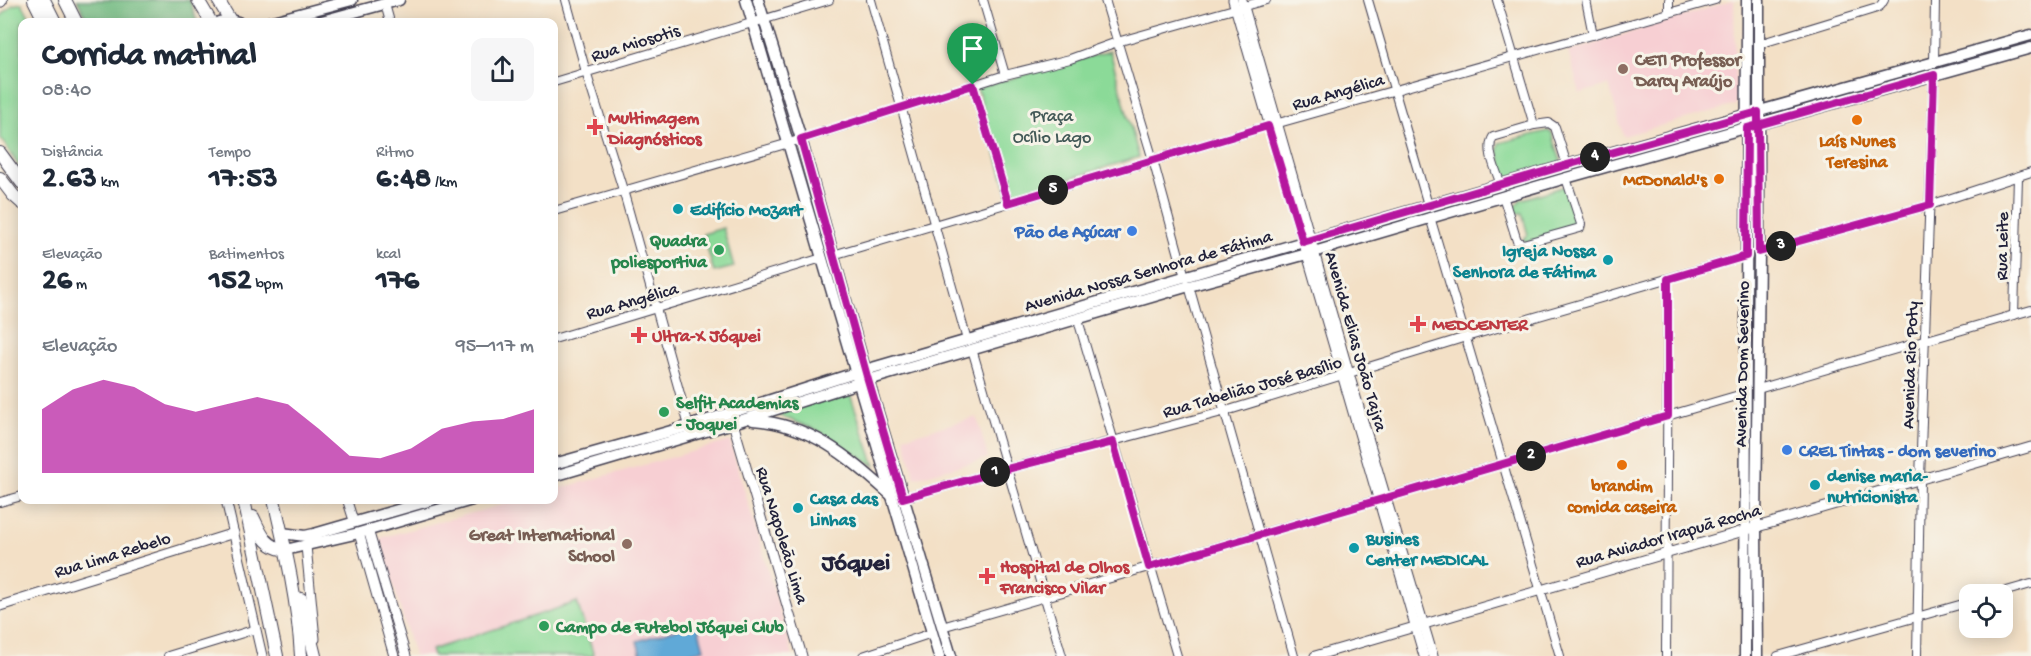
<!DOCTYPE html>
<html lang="pt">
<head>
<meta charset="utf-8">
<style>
  body { margin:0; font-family:"Gochi Hand",sans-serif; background:#f6f6f7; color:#1f2937; height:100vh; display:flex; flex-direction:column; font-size:22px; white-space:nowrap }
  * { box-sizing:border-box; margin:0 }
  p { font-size:20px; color:#747a83 }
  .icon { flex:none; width:33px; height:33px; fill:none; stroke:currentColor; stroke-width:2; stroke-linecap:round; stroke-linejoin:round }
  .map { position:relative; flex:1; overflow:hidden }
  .details { position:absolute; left:18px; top:18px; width:540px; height:486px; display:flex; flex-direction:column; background:#fff; border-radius:12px; box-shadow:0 3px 15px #0003 }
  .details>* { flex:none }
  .fabs { position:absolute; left:1959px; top:584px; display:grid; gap:12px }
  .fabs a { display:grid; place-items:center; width:54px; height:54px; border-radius:12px; background:#fff; box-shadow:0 3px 15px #0003; font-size:30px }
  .pin { position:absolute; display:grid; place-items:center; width:51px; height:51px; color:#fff; margin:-62px -26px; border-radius:50% 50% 50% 0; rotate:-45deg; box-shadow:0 0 6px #0007 }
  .pin .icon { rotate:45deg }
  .km { position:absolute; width:30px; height:30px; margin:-15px; border-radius:50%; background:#222; color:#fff; font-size:16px; line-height:30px; text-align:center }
  .round { display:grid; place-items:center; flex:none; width:63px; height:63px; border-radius:12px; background:#f6f6f7 }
  .head { display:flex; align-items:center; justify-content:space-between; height:102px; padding:0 24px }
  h1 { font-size:33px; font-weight:700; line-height:45px }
  .metrics { display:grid; grid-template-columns:repeat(3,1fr); gap:9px; height:102px; padding:6px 24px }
  .metrics div { display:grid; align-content:center }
  .metrics b { font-size:30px; font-weight:700 }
  .metrics small { font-size:16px; font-weight:400 }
  .metrics p { font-size:16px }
  .chart { height:168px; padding:12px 24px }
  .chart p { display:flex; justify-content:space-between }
  .chart svg { width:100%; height:108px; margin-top:6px; fill:#b5179e; opacity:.7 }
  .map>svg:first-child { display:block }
</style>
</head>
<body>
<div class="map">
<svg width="2031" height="656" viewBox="0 0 2031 656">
  <rect width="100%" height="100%" fill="#f7f3e8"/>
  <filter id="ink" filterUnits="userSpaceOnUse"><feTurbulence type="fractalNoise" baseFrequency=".0167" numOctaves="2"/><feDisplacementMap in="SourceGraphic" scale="12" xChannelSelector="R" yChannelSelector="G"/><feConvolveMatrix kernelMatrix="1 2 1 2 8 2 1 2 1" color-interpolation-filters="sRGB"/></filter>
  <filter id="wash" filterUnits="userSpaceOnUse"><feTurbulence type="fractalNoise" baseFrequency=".008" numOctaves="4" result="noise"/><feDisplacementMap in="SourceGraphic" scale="24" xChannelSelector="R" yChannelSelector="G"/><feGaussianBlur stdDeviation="1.35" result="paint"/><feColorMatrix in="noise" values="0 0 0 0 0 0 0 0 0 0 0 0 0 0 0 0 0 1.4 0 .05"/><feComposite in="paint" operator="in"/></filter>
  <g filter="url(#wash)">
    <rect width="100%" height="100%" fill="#f3e0c6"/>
    <g fill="#f7cfd3">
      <path d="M 1734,0 L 1736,105 L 1623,136 L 1609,85 L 1580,93 L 1568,52 Z"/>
      <path d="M 977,417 L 988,458 L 915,478 L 904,437 Z"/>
      <path d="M 730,441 L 793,656 L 414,656 L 380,538 L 520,500 L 554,500 L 554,490 Z"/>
    </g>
    <g fill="#8bda98" stroke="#567e6a" stroke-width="1.5">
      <path d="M 22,3 L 32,22 L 22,22 L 22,171 L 0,137 L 0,17 L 13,5 Z"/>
      <path d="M 1110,51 L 1139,157 L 1009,197 L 977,88 Z"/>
      <path d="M 1548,131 L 1552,133 L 1561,162 L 1506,180 L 1498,150 L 1499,143 Z"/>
      <path d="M 1565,186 L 1571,193 L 1567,196 L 1576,224 L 1579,226 L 1526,243 L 1523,239 L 1528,235 L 1522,213 L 1516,213 L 1514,209 L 1520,200 Z"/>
      <path d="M 723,228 L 734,267 L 714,272 L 703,234 Z"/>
      <path d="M 849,391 L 875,466 L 817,430 L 775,414 Z"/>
      <path d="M 577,602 L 594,656 L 433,656 L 431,650 Z"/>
    </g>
    <path fill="#70ba80" stroke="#496e5e" stroke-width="1.5" d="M 77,0 L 188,0 L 191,3 L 197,22 L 88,22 Z"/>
    <path fill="#60a9d7" stroke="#416689" stroke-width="1.5" d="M 697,623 L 704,649 L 680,656 L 641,656 L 637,641 Z"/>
  </g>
  <g filter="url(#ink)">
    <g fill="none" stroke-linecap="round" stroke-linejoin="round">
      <defs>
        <g id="minor">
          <path d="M 566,0 L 586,72 L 623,190 L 689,426"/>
          <path d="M 871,0 L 967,340"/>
          <path d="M 983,0 L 1005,75"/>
          <path d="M 1105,0 L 1153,160 L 1185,277"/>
          <path d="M 1368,0 L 1428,205"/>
          <path d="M 1497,0 L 1534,125"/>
          <path d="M 1586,0 L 1593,35"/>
          <path d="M 385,4 L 390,22"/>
          <path d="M 1669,13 L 1669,0"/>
          <path d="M 1759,44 L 1877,8 L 1881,5 L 1884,0"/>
          <path d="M 1934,63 L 1935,0"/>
          <path d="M 554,82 L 829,0"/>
          <path d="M 973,85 L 1008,203"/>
          <path d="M 1501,185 C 1497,172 1485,150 1493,137 L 1534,125 L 1549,123 L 1555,127 L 1567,165"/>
          <path d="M 1503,196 L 1517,241 L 1523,244 L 1580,228 L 1581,224 L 1566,178"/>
          <path d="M 554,211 L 789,143 L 1005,75 L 1070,59 L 1117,42 L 1266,0"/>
          <path d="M 1430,217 L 1560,656"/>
          <path d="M 1759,252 L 1930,205 L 2031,172"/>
          <path d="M 833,255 L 1268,126 L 1715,0"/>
          <path d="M 1189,286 L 1294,656"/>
          <path d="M 2014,315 L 2018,177"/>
          <path d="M 1078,320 L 1177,656"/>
          <path d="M 554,339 L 822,258"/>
          <path d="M 972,349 L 1062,656"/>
          <path d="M 1758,389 L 2031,310"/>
          <path d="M 903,498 L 1007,469 L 1226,411 L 1466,337 L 1746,256"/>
          <path d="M 347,500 L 354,522"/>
          <path d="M 0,502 L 22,496"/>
          <path d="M 1996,594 L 2031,584"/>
          <path d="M 942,627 L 1746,393"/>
          <path d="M 168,656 L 256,629"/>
          <path d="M 863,656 L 932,633"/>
          <path d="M 1666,656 L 1668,279"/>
          <path d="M 1778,656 L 1970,602"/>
          <path d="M 1917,656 L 1920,479 L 1934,75"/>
        </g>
        <g id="tertiary">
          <path d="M 1233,0 L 1424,656"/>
          <path d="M 1242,0 L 1349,374 L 1433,656"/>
          <path d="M 733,423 L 802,656"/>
          <path d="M 226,500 L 262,656"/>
          <path d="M 368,530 L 406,656"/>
          <path d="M 359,533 L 394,656"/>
          <path d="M 306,546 L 315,639"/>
          <path d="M 0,606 L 234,533"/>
          <path d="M 1315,656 L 2031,447"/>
        </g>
        <g id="secondary">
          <path d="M 746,0 L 939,656"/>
          <path d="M 758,0 L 801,139 L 868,380 L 951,656"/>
          <path d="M 219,22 L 230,20 L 238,22"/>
          <path d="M 269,22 L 352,0"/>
          <path d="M 318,22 L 399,0"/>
          <path d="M 753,420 C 812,424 849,458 891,495"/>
          <path d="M 554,464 L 689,426 L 855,373 L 1567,165 L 2031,35"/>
          <path d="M 554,476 L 733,423 L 858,383 L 1189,286 L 1307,254 L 1566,178 L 2031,48"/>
          <path d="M 282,533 L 305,536 L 314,534 L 432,500"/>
          <path d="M 285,550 L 359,533 L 472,500"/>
          <path d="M 1745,656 L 1747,0"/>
          <path d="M 1757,656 L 1756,526 L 1759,252 L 1759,0"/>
        </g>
        <g id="primary">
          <path d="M 34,0 L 45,22"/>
          <path d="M 44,0 L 55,22"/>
          <path d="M 65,0 L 76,22"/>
          <path d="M 198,0 L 211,22"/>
          <path d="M 218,0 L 230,20"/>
          <path d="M 0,1 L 1,0"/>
          <path d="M 0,153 L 22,183"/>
          <path d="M 0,178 L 13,195 L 22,203"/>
          <path d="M 244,500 L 277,656"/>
          <path d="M 274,500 C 286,551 298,603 301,656"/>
          <path d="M 253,517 C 261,533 265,547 285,550"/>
          <path d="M 301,599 L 315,656"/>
        </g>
      </defs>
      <use href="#minor" stroke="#413e50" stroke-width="10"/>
      <use href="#tertiary" stroke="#413e50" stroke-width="11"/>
      <use href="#secondary" stroke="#413e50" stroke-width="13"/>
      <use href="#primary" stroke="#413e50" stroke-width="14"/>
      <use href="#minor" stroke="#fff" stroke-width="8"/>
      <use href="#tertiary" stroke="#fff" stroke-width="9"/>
      <use href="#secondary" stroke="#fff" stroke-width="10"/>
      <use href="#primary" stroke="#fff" stroke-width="12"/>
    </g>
  </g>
  <g fill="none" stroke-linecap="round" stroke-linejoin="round" filter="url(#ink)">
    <defs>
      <path id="route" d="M 973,85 L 801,139 L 868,380 L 903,498 L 1007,469 L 1113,442 L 1149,567 L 1668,416 L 1668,279 L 1746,256 L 1747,128 L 1758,125 L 1759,252 L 1930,205 L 1934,75 L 1758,125 L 1758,112 L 1567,165 L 1303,242 L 1268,126 L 1008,203 L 973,85"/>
    </defs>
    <use href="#route" stroke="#fff" stroke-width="12"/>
    <use href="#route" stroke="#b5179e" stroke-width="8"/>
  </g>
  <g fill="#8d6e63" stroke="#f7f3e8" stroke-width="2">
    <circle cx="1623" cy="69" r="6"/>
    <circle cx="627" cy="544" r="6"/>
  </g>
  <g fill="#e8710a" stroke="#f7f3e8" stroke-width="2">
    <circle cx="1857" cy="120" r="6"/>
    <circle cx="1719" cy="179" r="6"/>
    <circle cx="1622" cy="465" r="6"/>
  </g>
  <g fill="#e0444e" stroke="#f7f3e8" stroke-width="2">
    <path d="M592 118h6v6h6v6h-6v6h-6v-6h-6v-6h6z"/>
    <path d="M1415 315h6v6h6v6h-6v6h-6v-6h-6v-6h6z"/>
    <path d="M636 326h6v6h6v6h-6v6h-6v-6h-6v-6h6z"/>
    <path d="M984 567h6v6h6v6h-6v6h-6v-6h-6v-6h6z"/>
  </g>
  <g fill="#0f9aa8" stroke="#f7f3e8" stroke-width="2">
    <circle cx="678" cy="209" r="6"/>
    <circle cx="1608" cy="260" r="6"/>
    <circle cx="1815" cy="485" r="6"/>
    <circle cx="798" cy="508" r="6"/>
    <circle cx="1354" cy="548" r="6"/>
  </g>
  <g fill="#3f7fe0" stroke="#f7f3e8" stroke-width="2">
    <circle cx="1132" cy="231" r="6"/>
    <circle cx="1787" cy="450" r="6"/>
  </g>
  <g fill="#2e9e5b" stroke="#f7f3e8" stroke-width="2">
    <circle cx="719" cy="250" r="6"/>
    <circle cx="664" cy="412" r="6"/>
    <circle cx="544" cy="626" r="6"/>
  </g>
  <g text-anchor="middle" stroke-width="6" stroke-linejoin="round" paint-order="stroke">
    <g font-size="18" fill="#22223b" stroke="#f7f3e8">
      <text transform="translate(635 42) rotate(-17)" y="6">Rua Miosotis</text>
      <text transform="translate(1338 91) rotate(-16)" y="6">Rua Angélica</text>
      <text transform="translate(2001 246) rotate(-89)" y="6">Rua Leite</text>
      <text transform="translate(1148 270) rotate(-16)" y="6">Avenida Nossa Senhora de Fátima</text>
      <text transform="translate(632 300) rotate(-16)" y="6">Rua Angélica</text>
      <text transform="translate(1357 341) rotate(74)" y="6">Avenida Elias João Tajra</text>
      <text transform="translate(1741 364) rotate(-89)" y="6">Avenida Dom Severino</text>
      <text transform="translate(1909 365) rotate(-88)" y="6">Avenida Rio Poty</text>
      <text transform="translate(1252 386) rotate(-16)" y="6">Rua Tabelião José Basílio</text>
      <text transform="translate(783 535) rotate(73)" y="6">Rua Napoleão Lima</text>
      <text transform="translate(1668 535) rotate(-16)" y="6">Rua Aviador Irapuã Rocha</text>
      <text transform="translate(112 554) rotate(-17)" y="6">Rua Lima Rebelo</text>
    </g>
    <g font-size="18" font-weight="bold" fill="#785e54" stroke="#f7f3e8" text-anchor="start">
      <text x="1635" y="65">CETI Professor<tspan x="1635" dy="21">Darcy Araújo</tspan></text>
      <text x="615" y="540" text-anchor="end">Great International<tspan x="615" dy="21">School</tspan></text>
    </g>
    <g font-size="18" fill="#425957" stroke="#f7f3e8">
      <text x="1052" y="121">Praça<tspan x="1052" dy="21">Ocílio Lago</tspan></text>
    </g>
    <g font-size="18" font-weight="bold" fill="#be3a42" stroke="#f7f3e8" text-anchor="start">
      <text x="608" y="123">Multimagem<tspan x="608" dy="21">Diagnósticos</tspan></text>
      <text x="1432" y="330">MEDCENTER</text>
      <text x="652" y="341">Ultra-X Jóquei</text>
      <text x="1000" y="572">Hospital de Olhos<tspan x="1000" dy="21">Francisco Vilar</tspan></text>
    </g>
    <g font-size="18" font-weight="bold" fill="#c56008" stroke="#f7f3e8">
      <text x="1857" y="146">Laís Nunes<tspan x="1857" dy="21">Teresina</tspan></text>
      <text x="1707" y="185" text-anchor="end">McDonald's</text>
      <text x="1622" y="491">brandim<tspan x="1622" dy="21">comida caseira</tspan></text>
    </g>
    <g font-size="18" font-weight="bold" fill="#0d838f" stroke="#f7f3e8" text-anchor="start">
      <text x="690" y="215">Edifício Mozart</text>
      <text x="1596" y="256" text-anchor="end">Igreja Nossa<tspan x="1596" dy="21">Senhora de Fátima</tspan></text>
      <text x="1827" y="481">denise maria-<tspan x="1827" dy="21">nutricionista</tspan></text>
      <text x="810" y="504">Casa das<tspan x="810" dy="21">Linhas</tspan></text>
      <text x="1366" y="544">Busines<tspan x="1366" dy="21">Center MEDICAL</tspan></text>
    </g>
    <g font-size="18" font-weight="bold" fill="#366cbe" stroke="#f7f3e8" text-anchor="end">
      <text x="1120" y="237">Pão de Açúcar</text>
      <text x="1799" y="456" text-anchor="start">CREL Tintas - dom severino</text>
    </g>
    <g font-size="18" font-weight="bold" fill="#27864d" stroke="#f7f3e8" text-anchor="start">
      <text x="707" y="246" text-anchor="end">Quadra<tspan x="707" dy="21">poliesportiva</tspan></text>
      <text x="676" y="408">Selfit Academias<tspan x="676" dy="21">- Joquei</tspan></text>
      <text x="556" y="632">Campo de Futebol Jóquei Club</text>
    </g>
    <g font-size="24" font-weight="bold" fill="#22223b" stroke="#f7f3e8">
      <text x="856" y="569">Jóquei</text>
    </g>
  </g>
</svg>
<div class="fabs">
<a><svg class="icon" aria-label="locate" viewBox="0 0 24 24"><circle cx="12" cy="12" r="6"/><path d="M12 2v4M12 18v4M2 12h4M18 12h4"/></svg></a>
</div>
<div class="pin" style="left:973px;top:85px;background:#1e9e55"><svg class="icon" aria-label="arrive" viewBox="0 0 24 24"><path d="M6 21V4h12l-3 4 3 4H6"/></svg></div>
<b class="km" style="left:995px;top:472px">1</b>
<b class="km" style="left:1531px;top:456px">2</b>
<b class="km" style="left:1781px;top:246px">3</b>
<b class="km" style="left:1595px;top:157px">4</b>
<b class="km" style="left:1053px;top:190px">5</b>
<section class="details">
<div class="head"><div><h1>Corrida matinal</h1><p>08:40</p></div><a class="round"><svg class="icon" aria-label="share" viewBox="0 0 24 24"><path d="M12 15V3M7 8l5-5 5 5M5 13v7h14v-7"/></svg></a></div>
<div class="metrics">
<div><p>Distância</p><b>2.63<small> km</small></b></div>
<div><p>Tempo</p><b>17:53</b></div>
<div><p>Ritmo</p><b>6:48<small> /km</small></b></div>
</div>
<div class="metrics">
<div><p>Elevação</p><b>26<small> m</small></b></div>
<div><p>Batimentos</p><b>152<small> bpm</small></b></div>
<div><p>kcal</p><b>176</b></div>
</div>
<div class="chart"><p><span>Elevação</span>95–117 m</p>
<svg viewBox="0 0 160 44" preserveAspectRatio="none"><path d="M0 44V18L10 10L20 6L30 9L40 16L50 19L60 16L70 13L80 16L90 26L100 37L110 38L120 34L130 26L140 23L150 22L160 18V44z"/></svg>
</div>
</section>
</div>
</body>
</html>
